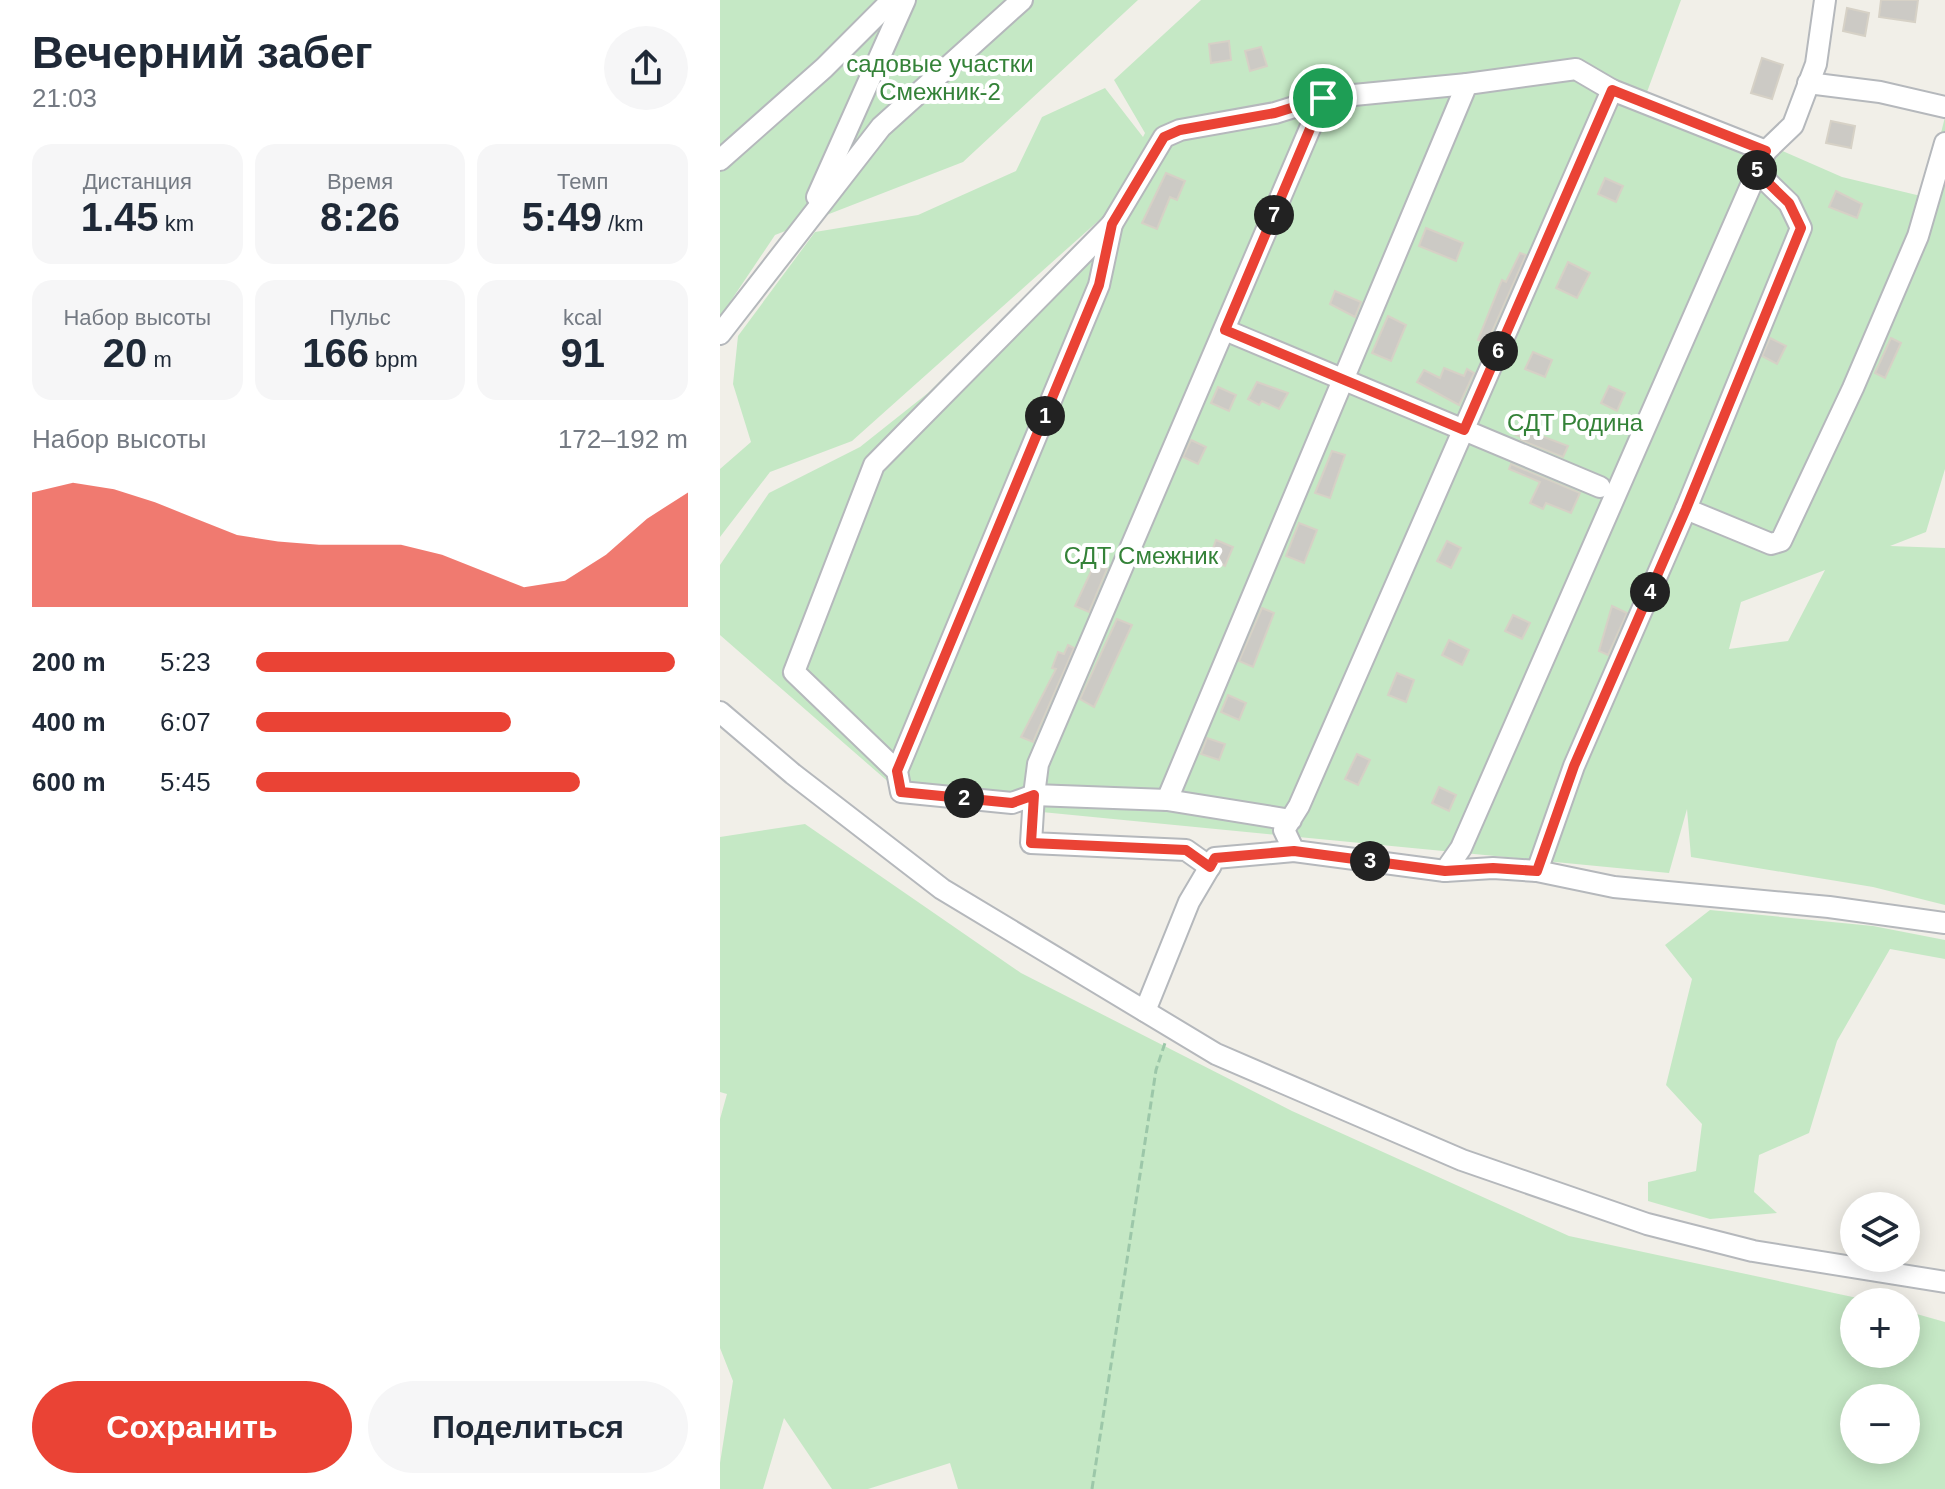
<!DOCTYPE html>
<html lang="ru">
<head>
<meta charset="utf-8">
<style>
  body { margin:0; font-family:Helvetica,sans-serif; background:#f6f6f7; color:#1f2937; height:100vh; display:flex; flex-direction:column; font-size:30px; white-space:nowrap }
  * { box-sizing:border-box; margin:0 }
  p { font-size:26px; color:#747a83 }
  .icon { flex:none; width:44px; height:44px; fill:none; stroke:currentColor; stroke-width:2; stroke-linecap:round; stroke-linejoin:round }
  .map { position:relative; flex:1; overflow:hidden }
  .drawer { display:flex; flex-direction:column; background:#fff; width:720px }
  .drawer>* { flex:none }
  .buttons { position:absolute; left:1120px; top:1192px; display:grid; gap:16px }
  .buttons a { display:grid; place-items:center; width:80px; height:80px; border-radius:50%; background:#fff; box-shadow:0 4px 20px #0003; font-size:40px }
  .pin { position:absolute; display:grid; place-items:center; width:68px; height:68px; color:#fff; margin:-34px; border:4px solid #fff; border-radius:50%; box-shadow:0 2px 8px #0007 }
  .km { position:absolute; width:40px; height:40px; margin:-20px; border-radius:50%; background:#222; color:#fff; font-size:22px; line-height:40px; text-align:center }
  .round { display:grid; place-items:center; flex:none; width:84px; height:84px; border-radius:42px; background:#f6f6f7 }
  .overview { display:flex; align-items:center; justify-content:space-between; height:136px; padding:0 32px }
  h1 { font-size:44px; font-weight:700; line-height:60px }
  .metrics { display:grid; grid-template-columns:repeat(3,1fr); gap:12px; height:136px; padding:8px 32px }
  .metrics div { display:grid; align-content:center; border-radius:20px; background:#f6f6f7; text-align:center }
  .metrics b { font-size:40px; font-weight:700 }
  .metrics small { font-size:22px; font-weight:400 }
  .metrics p { font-size:22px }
  .chart { height:224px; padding:16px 32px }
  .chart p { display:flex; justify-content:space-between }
  .chart svg { width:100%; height:144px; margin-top:8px; fill:#ea4335; opacity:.7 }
  .primary-button { display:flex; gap:16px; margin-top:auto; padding:16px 32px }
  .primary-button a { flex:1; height:92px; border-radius:48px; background:#ea4335; color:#fff; font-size:32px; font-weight:700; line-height:92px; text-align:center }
  .primary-button a+a { background:#f6f6f7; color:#1f2937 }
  ul { padding:0 32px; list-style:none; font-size:26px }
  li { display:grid; grid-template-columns:128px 96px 1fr; align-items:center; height:60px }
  li i { height:20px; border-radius:10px; background:#ea4335 }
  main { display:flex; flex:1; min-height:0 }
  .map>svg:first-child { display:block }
</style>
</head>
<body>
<main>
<section class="drawer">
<div class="overview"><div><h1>Вечерний забег</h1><p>21:03</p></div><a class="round"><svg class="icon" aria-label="share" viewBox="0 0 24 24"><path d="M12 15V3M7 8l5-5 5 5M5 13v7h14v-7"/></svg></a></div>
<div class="metrics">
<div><p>Дистанция</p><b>1.45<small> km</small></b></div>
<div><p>Время</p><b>8:26</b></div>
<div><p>Темп</p><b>5:49<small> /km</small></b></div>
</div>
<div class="metrics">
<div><p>Набор высоты</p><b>20<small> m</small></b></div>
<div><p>Пульс</p><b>166<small> bpm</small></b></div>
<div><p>kcal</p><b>91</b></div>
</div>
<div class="chart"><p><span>Набор высоты</span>172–192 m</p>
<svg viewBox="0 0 160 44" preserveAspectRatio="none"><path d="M0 44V9L10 6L20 8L30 12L40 17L50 22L60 24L70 25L80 25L90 25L100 28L110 33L120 38L130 36L140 28L150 17L160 9V44z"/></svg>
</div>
<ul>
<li><b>200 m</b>5:23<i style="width:97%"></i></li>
<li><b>400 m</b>6:07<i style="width:59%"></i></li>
<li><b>600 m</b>5:45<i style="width:75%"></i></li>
</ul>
<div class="primary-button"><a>Сохранить</a><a>Поделиться</a></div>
</section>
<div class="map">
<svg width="1225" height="1489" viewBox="0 0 1225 1489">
  <rect width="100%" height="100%" fill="#f1efe8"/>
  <g fill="#c5e8c5" fill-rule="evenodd">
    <path d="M 0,0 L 418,0 L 243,162 L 55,235 L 0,317 Z"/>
    <path d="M 481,0 L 961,0 L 927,92 L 1122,177 L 1205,197 L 1225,117 L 1225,469 L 1206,532 L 1170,546 L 1225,548 L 1225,905 L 1153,887 L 971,857 L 967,809 L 949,873 L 188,799 L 0,635 L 0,565 L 49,493 L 140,447 L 208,393 L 381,224 L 386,214 L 132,441 L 50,472 L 0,537 L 0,469 L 31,442 L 13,384 L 18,336 L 95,232 L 198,215 L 296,171 L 322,117 L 385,88 L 423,137 L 425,133 L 394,80 ZM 1105,570 L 1068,641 L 1009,649 L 1021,602 Z"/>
    <path d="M 85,824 L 301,973 L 572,1111 L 849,1236 L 1156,1302 L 1134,1302 L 1134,1354 L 1186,1354 L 1186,1311 L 1225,1322 L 1225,1489 L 238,1489 L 230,1463 L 148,1489 L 112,1489 L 64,1418 L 43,1489 L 0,1489 L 0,1463 L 13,1381 L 0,1348 L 0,1119 L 7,1094 L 0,1092 L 0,837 ZM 1134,1398 L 1186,1398 L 1186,1450 L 1134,1450 Z"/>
    <path d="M 990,910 L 1153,926 L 1225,940 L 1225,959 L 1170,949 L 1117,1041 L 1089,1133 L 1039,1155 L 1034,1192 L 1057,1213 L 990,1219 L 928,1201 L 928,1182 L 976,1171 L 982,1124 L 946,1085 L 972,979 L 945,945 Z"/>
  </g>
  <g fill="#cccac5" stroke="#d6d1c6" stroke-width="2">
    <path d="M 1161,0 L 1198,0 L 1195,22 L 1159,17 Z"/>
    <path d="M 1127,8 L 1149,13 L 1145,36 L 1123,31 Z"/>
    <path d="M 509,41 L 511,60 L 491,63 L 489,44 Z"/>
    <path d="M 541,47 L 547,66 L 530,71 L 525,51 Z"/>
    <path d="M 1042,58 L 1063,65 L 1052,99 L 1031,93 Z"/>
    <path d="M 1111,121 L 1135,126 L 1131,148 L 1106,143 Z"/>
    <path d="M 446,173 L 465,181 L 457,200 L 450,197 L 437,229 L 422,223 Z"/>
    <path d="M 885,178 L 903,186 L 896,202 L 878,194 Z"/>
    <path d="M 1116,191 L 1142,204 L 1137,218 L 1109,207 Z"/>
    <path d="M 706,228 L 743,243 L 736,261 L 699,246 Z"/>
    <path d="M 800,253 L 806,255 L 767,343 L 758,340 L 782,280 L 786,282 Z"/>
    <path d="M 848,262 L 870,273 L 857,298 L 836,288 Z"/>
    <path d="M 615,291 L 641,302 L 635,317 L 610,304 Z"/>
    <path d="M 668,316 L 686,325 L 671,361 L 652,353 Z"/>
    <path d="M 1050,338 L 1066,346 L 1057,364 L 1042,356 Z"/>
    <path d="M 1171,338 L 1181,343 L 1165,378 L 1155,373 Z"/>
    <path d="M 813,352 L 832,360 L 825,377 L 805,369 Z"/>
    <path d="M 724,368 L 744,376 L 747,369 L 754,373 L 739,405 L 697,382 L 704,370 L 720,378 Z"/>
    <path d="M 537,382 L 568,393 L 559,409 L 542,401 L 539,405 L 528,399 Z"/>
    <path d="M 889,386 L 905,393 L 897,411 L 881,403 Z"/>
    <path d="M 498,387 L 516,395 L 509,411 L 491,403 Z"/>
    <path d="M 803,420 L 814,426 L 811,432 L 848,446 L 843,457 L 801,440 L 802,437 L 796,435 Z"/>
    <path d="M 471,440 L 486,447 L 478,464 L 463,457 Z"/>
    <path d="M 612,451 L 625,455 L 610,498 L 595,493 Z"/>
    <path d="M 791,464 L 860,493 L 851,513 L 826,503 L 823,509 L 810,503 L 820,482 L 789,469 Z"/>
    <path d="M 579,523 L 597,530 L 584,563 L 566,556 Z"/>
    <path d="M 496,540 L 513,547 L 505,566 L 489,559 Z"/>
    <path d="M 727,541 L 741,548 L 731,568 L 717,561 Z"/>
    <path d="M 374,565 L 387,569 L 369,612 L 355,606 Z"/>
    <path d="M 892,606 L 907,613 L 888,655 L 879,651 Z"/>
    <path d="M 542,608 L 554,613 L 533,667 L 519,661 Z"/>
    <path d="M 793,615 L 810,623 L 802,639 L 785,631 Z"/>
    <path d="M 397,619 L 412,625 L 374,707 L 360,699 Z"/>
    <path d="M 729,640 L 749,650 L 742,665 L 722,655 Z"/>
    <path d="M 348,645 L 354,648 L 313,742 L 301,737 L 336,669 L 332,668 L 338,652 L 344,654 Z"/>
    <path d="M 677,673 L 694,680 L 686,702 L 668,695 Z"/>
    <path d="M 508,695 L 526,703 L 519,720 L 501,712 Z"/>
    <path d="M 487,738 L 505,744 L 499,760 L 481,754 Z"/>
    <path d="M 637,754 L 650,760 L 638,785 L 625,779 Z"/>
    <path d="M 719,787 L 736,795 L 729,811 L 712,803 Z"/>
  </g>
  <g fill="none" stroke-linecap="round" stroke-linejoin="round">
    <defs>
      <g id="minor">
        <path d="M 1088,83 L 1160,92 L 1225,107"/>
        <path d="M 892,90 L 1046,151"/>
        <path d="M 0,160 L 104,68 L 172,0"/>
        <path d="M 1037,172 L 1069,203 L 1081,228 L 966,509 L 1051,544 L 1061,541 L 1133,388 L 1198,236 L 1225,143"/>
        <path d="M 97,197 L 185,0"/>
        <path d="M 392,224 L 444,137 L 460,130 L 555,113 L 603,98"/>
        <path d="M 505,330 L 880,487"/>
        <path d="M 0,334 L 161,127 L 302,0"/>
        <path d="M 0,712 L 73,774 L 222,889 L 496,1054 L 742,1160 L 927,1224 L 1033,1251 L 1225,1282"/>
        <path d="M 177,771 L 74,672 L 154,465 L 392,224 L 379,285 L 177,771 L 181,792 L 292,803 L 314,795 L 311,843 L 466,850 L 490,867"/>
        <path d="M 447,800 L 314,795 L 318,764 L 603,98 L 747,84"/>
        <path d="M 571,820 L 447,800 L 747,84 L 856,69 L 892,90 L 579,806 L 564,830 L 574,851 L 725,871 L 741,848 L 1046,151 L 1073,125 L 1096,64 L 1105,0"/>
        <path d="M 725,871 L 773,868 L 817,871 L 894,887 L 1109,907 L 1225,923"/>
        <path d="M 817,871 L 854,766 L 966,509"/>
        <path d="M 425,1011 L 469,902 L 495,858 L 574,851"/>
      </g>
    </defs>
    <use href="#minor" stroke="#b5b8bc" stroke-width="24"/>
    <path stroke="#9cc7a9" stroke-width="3" stroke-dasharray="8 4" stroke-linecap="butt" d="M 372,1489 L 436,1070 L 445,1043"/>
    <use href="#minor" stroke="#fff" stroke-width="20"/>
  </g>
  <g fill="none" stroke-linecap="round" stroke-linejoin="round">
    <defs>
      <path id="route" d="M 892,90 L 1046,151 L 1037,172 L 1069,203 L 1081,228 L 966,509 L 854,766 L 817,871 L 773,868 L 725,871 L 574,851 L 495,858 L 490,867 L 466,850 L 311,843 L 314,795 L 292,803 L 181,792 L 177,771 L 379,285 L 392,224 L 444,137 L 460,130 L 555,113 L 603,98 L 505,330 L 744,430 Z"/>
    </defs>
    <use href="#route" stroke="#fff" stroke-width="16"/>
    <use href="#route" stroke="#ea4335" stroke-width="10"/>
  </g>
  <g text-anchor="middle" stroke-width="8" stroke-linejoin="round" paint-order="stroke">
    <g font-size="24" fill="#348238" stroke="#fff">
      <text x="220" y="72">садовые участки<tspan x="220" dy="28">Смежник-2</tspan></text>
      <text x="855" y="431">СДТ Родина</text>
      <text x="421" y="564">СДТ Смежник</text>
    </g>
  </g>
</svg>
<div class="buttons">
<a><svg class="icon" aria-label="layers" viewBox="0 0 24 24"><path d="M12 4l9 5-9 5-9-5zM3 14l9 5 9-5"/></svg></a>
<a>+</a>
<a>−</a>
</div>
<div class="pin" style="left:603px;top:98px;background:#1e9e55"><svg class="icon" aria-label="arrive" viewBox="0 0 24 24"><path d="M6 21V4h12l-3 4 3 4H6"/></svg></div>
<b class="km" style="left:325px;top:416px">1</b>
<b class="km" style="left:244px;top:798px">2</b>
<b class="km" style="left:650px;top:861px">3</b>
<b class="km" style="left:930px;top:592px">4</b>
<b class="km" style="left:1037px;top:170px">5</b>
<b class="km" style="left:778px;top:351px">6</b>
<b class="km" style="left:554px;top:215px">7</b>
</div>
</main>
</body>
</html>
